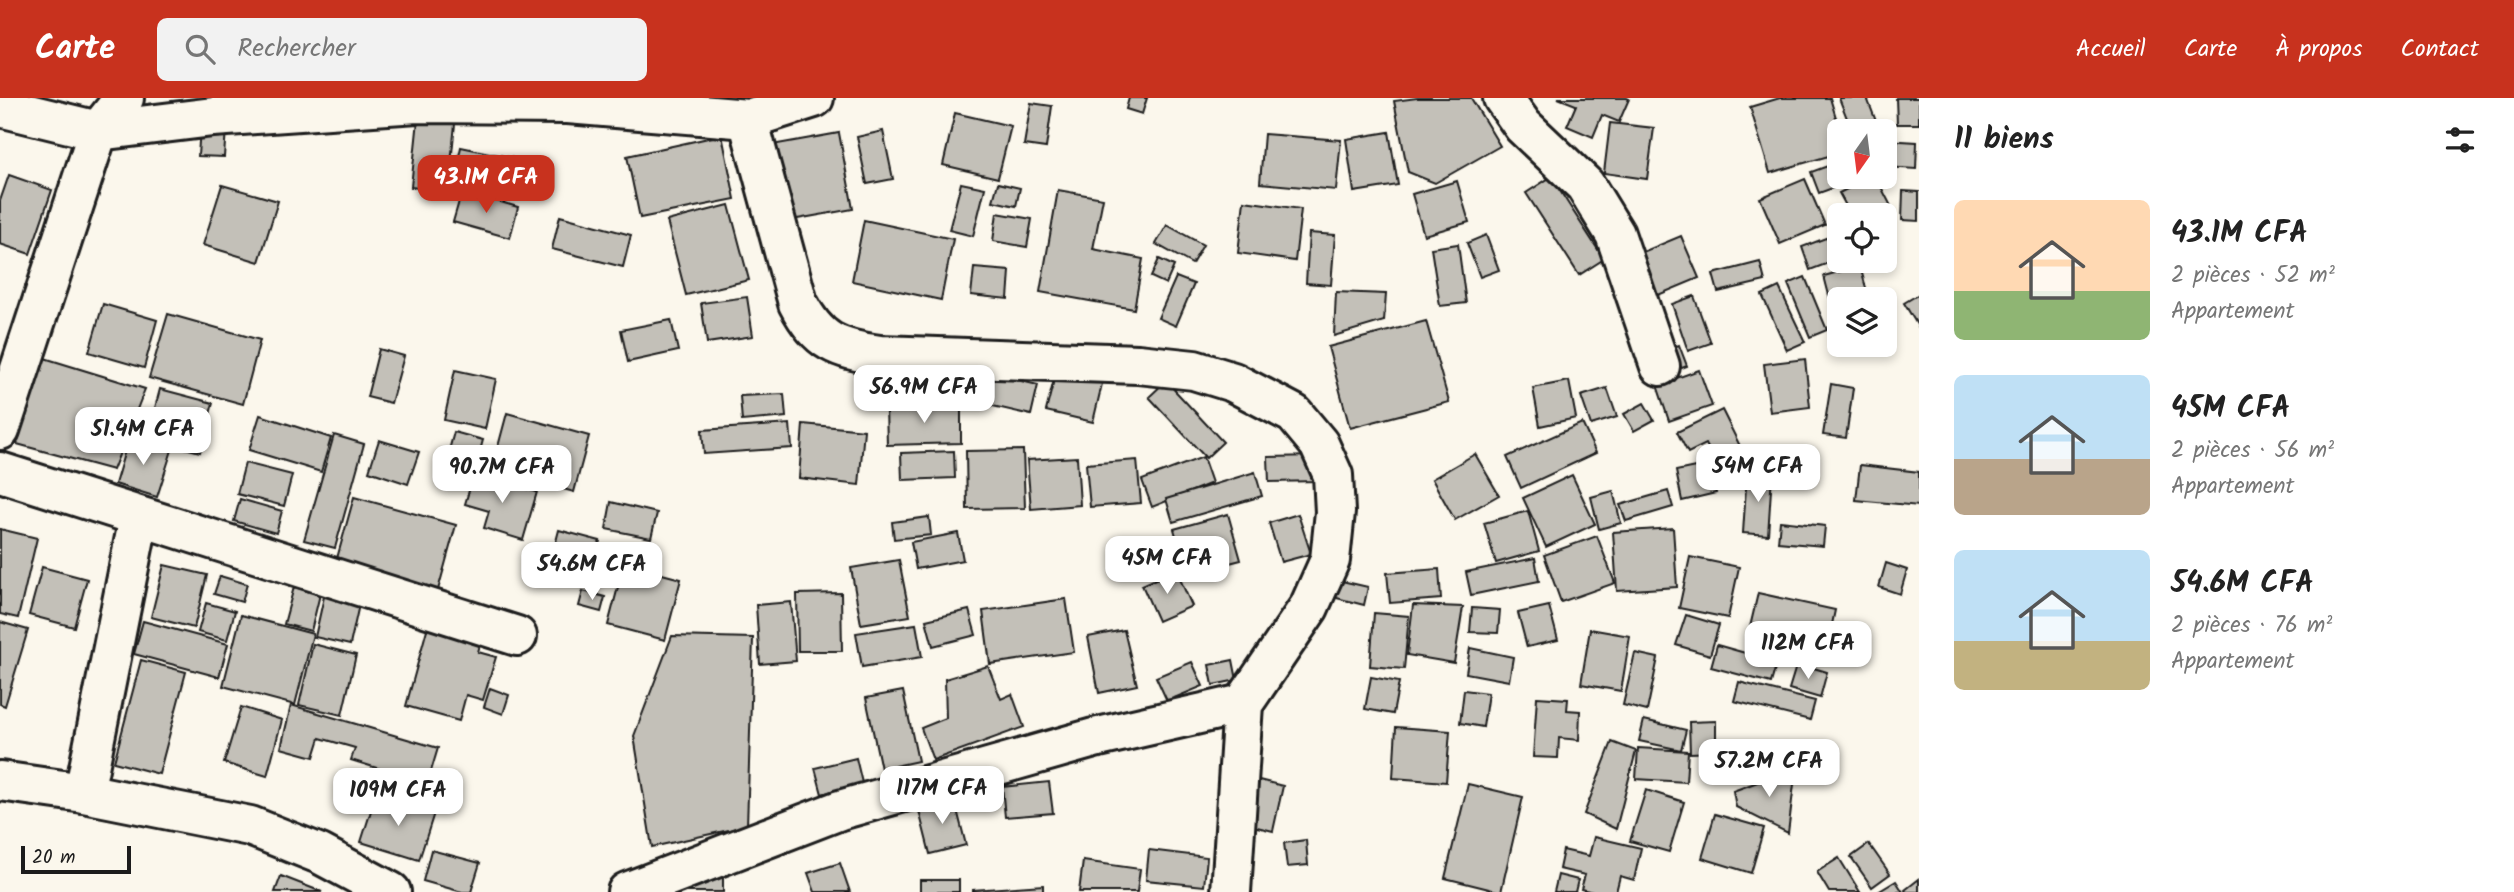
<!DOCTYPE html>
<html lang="fr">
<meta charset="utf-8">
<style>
body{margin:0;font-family:Kalam,sans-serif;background:#f2f2f2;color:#222;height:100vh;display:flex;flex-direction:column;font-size:26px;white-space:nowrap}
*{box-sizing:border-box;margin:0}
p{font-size:23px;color:#767676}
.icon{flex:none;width:38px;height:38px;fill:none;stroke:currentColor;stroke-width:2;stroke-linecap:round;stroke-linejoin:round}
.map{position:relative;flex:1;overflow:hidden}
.drawer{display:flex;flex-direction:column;background:#fff;width:595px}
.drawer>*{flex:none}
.needle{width:46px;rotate:194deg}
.fabs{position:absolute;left:1827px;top:21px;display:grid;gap:14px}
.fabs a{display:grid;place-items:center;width:70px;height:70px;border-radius:10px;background:#fff;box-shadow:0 4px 10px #0003;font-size:35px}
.scale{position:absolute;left:21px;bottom:18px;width:110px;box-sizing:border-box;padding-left:7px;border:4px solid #1c1c1c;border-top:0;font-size:19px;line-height:24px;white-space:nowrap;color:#1c1c1c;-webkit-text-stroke:5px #fbf7ec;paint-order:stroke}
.price{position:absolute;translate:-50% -60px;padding:0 16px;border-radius:14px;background:#fff;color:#222;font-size:23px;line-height:46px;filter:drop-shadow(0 2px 4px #0008)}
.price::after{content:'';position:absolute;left:50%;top:42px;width:21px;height:16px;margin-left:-10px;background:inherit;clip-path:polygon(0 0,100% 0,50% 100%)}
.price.current{background:#c8321e;color:#fff}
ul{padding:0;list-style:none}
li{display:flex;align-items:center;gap:21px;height:175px;padding:0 35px}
li span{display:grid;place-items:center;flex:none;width:196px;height:140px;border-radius:10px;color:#555}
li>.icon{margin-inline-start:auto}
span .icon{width:84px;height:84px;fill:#fffc;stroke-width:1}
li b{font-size:30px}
h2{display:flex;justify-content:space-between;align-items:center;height:84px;padding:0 35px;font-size:30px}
header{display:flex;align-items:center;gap:42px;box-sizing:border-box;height:98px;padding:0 35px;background:#c8321e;color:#fff}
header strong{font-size:33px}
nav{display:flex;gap:38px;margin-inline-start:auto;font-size:24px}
.search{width:490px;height:63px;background:#f2f2f2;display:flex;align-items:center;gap:18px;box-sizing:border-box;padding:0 24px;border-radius:10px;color:#767676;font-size:26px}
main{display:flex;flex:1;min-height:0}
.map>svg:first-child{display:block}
</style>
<header>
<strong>Carte</strong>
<div class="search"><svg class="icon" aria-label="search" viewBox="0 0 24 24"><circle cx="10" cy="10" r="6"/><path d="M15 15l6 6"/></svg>Rechercher</div>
<nav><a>Accueil</a><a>Carte</a><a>À propos</a><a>Contact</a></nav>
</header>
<main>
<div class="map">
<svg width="1919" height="794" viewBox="0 0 1919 794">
<rect width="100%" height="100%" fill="#fbf7ec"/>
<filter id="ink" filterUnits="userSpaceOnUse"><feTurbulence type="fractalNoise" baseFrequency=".0143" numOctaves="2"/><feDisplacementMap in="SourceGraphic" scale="14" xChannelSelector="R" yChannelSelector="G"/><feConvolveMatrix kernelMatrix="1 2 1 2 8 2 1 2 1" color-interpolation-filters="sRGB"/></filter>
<g filter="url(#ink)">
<g fill="#c3c0b8" stroke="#1c1c1c" stroke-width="2">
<polygon points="1129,0 1147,0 1142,16 1126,11"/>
<polygon points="1417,0 1471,0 1500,48 1435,85 1408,74 1394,3"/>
<polygon points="1558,0 1627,0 1629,1 1619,24 1602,17 1593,39 1567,28 1576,7"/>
<polygon points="1780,0 1830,0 1840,33 1839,55 1770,75 1750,9"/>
<polygon points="1839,0 1867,0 1879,31 1872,33 1852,33"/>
<polygon points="1896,0 1919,0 1919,26 1897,26"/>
<polygon points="1031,5 1052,8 1046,50 1024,47"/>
<polygon points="955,15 1011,28 998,80 943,67"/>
<polygon points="418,22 455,26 448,94 411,89"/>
<polygon points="1610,25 1654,30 1647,81 1604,75"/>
<polygon points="200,29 226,30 224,59 198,58"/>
<polygon points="883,33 893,81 867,86 857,39"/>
<polygon points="1389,34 1398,87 1354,94 1346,41"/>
<polygon points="839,35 853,111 786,123 772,47"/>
<polygon points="1264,36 1341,42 1336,92 1260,85"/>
<polygon points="722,37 735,101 640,120 627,58"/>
<polygon points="1885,42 1917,44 1916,71 1885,69"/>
<polygon points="461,49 523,62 515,99 453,86"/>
<polygon points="1839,64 1839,79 1863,79 1819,95 1811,74"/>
<polygon points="9,77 52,92 30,156 0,146 0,103"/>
<polygon points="1551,79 1604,161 1579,177 1526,95"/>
<polygon points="1871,79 1876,79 1891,108 1873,117 1851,117 1839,95"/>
<polygon points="1805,81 1825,127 1780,146 1760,100"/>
<polygon points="1457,83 1469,124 1424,137 1412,96"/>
<polygon points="961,85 985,90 973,138 949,132"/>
<polygon points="998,85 1020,90 1016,108 993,103"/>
<polygon points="222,87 278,103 259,164 203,147"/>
<polygon points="1058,92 1103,100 1093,151 1143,161 1134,211 1040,194"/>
<polygon points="462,93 518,109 510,140 453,124"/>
<polygon points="1903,93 1919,94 1919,123 1902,122"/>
<polygon points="1244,103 1301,111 1295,163 1238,155"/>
<polygon points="729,107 749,182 686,197 667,123"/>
<polygon points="997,115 1032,121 1027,149 993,143"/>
<polygon points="560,118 631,137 623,169 552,151"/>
<polygon points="864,122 953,141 941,202 852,183"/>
<polygon points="1167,127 1203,147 1192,166 1156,146"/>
<polygon points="1309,135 1335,137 1331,187 1306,185"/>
<polygon points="1839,135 1839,161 1810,172 1802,149"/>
<polygon points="1486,137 1499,172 1480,179 1467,145"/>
<polygon points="1681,138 1699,180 1651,200 1633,158"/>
<polygon points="1458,146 1466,205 1440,208 1431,150"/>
<polygon points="1159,161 1174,168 1166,186 1151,179"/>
<polygon points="1760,164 1765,183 1718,194 1713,176"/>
<polygon points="1860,168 1869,201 1839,201 1839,236 1824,178"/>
<polygon points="974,170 1010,173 1008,201 971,197"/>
<polygon points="1176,179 1194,186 1176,228 1158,220"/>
<polygon points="1805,179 1827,232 1810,239 1788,186"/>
<polygon points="1779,189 1805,244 1787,252 1762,197"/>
<polygon points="1336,194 1386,196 1384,223 1334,238"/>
<polygon points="1919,196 1919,230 1904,205"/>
<polygon points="1694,198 1711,245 1688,253 1672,206"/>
<polygon points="747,199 753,238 707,245 701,205"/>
<polygon points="103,206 157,222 144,270 89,254"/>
<polygon points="168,216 260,242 243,306 149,280"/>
<polygon points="671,222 678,253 628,264 621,232"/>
<polygon points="1426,223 1449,304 1350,330 1328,249"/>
<polygon points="1679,247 1687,268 1659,279 1651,257"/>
<polygon points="379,251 404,258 391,305 367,299"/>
<polygon points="1060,258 1106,269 1093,324 1046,313"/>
<polygon points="41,259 145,291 113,372 17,346"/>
<polygon points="1805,261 1810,309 1770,314 1764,266"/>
<polygon points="455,272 496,281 485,331 444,322"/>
<polygon points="1699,272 1712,308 1669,323 1657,287"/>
<polygon points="991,276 1038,287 1031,317 984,306"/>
<polygon points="1166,283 1223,344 1206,360 1149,299"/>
<polygon points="1569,283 1576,320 1540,328 1533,290"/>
<polygon points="1831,286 1853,290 1846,340 1823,337"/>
<polygon points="1607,290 1617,319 1591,327 1581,298"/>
<polygon points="160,291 213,305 200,354 147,340"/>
<polygon points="784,296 786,319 742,323 740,298"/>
<polygon points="1644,305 1654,322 1634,333 1624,316"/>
<polygon points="961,307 961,345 887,347 886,308"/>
<polygon points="1722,312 1749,366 1723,379 1706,346 1688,355 1677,334"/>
<polygon points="507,315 589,338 574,394 492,371"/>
<polygon points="260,317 331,340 321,374 249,352"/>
<polygon points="1582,325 1596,355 1521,390 1507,359"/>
<polygon points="790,326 792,350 704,356 702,332"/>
<polygon points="803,326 864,332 859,387 799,380"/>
<polygon points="454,334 483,342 472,382 443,374"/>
<polygon points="334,337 364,346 335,450 304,442"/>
<polygon points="129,339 172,352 157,399 115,386"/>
<polygon points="379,342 419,354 408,386 369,373"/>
<polygon points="1023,352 1025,410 967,411 966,353"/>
<polygon points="954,353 955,380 902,382 901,355"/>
<polygon points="1475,356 1499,397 1455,422 1432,381"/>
<polygon points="1318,358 1319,383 1269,384 1268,359"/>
<polygon points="1077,359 1080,407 1031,411 1027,362"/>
<polygon points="1203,359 1212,385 1152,409 1142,382"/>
<polygon points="1137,362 1141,405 1090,409 1086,366"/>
<polygon points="245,365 292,377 284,408 237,396"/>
<polygon points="1710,366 1716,395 1682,403 1676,373"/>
<polygon points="1860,367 1919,374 1919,408 1856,402"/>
<polygon points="1255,374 1262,398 1173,424 1166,401"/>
<polygon points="1747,374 1772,376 1768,437 1743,435"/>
<polygon points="474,376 537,394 523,442 484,430 489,413 465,406"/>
<polygon points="1572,377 1595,426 1546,449 1523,400"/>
<polygon points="1613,393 1621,425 1599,431 1591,399"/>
<polygon points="1668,393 1673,409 1626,423 1620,407"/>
<polygon points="354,399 456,427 438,492 336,464"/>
<polygon points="240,401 282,413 276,435 234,423"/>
<polygon points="611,404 657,415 651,440 606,431"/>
<polygon points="1528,413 1539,453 1496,465 1484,425"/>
<polygon points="1228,416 1241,462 1187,476 1174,431"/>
<polygon points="1298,416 1311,456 1281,464 1269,425"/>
<polygon points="929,419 931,437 894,441 892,424"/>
<polygon points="1780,423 1825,428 1823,448 1778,444"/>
<polygon points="1673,430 1677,489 1617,493 1613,434"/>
<polygon points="0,431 37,440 18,520 0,516"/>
<polygon points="559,432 600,443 588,489 547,478"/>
<polygon points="958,435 963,462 916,471 911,444"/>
<polygon points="1597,438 1615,485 1561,504 1544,457"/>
<polygon points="1690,459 1739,469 1728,520 1679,510"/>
<polygon points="1535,460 1539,483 1471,497 1466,474"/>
<polygon points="899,462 910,518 861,526 851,470"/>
<polygon points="1886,465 1907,472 1900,496 1879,489"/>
<polygon points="624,466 681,481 665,542 608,527"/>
<polygon points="164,467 207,477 194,530 151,519"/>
<polygon points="42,469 87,481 74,529 29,517"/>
<polygon points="1439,471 1441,501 1390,505 1387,475"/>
<polygon points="1176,472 1192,508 1158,523 1142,487"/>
<polygon points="220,478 247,486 242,504 214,496"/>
<polygon points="1333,481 1368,489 1364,507 1329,498"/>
<polygon points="294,489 320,496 311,533 284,526"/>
<polygon points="583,493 605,499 601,514 579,508"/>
<polygon points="325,494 360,502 350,547 315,539"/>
<polygon points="841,495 842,553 798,553 797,496"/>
<polygon points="1758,495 1835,512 1828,546 1750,529"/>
<polygon points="1066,501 1074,554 990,566 983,513"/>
<polygon points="791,504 796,563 760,566 756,507"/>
<polygon points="206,505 235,513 227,542 198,534"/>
<polygon points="1413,507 1463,509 1454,565 1407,557"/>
<polygon points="1549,508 1558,542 1527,549 1518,515"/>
<polygon points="1472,510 1500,512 1498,535 1470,534"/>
<polygon points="969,512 976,537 933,548 926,522"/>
<polygon points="1374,515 1409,518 1404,571 1370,568"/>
<polygon points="241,517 313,536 295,607 223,588"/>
<polygon points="1686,517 1719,527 1710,557 1676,547"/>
<polygon points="143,523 228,546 219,579 134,556"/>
<polygon points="0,524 28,532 5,608 0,606"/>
<polygon points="429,524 482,539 478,554 496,559 483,602 466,597 459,623 406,608"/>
<polygon points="916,526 922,559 862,569 856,535"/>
<polygon points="1590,531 1630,538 1621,593 1581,586"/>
<polygon points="1124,532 1137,587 1099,595 1088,539"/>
<polygon points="672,538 753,540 747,728 652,749 634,638"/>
<polygon points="313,546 356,557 342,617 299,607"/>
<polygon points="1717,547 1777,564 1771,585 1711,569"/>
<polygon points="1470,550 1513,559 1509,583 1466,575"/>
<polygon points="1635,555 1658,560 1647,613 1623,607"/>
<polygon points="141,562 186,574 159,676 114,664"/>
<polygon points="1233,562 1237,582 1213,587 1209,567"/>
<polygon points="1192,564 1203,588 1167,603 1156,579"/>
<polygon points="1797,565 1827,574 1820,600 1789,591"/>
<polygon points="988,568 1001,601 1012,596 1024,629 933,662 921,630 946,620 945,581"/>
<polygon points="1371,579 1399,584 1393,616 1365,611"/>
<polygon points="1739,584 1815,603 1810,622 1734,603"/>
<polygon points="490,590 509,597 503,616 484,609"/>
<polygon points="1464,592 1488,595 1483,629 1460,625"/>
<polygon points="903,593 918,663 881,671 866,600"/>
<polygon points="1537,599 1568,601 1567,612 1580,613 1579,642 1559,640 1558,660 1533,659"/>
<polygon points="291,607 438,650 422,703 377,690 383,672 351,662 355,650 320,640 314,659 281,650"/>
<polygon points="241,609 282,622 267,678 224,665"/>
<polygon points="1644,622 1686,632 1681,652 1639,643"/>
<polygon points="1716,623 1716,654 1690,655 1689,624"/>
<polygon points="1396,629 1450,633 1446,684 1393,680"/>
<polygon points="1612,644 1636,653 1616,731 1584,716"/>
<polygon points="1638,650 1688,653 1686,684 1636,681"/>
<polygon points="856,660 862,685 822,696 815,670"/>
<polygon points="1796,670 1788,735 1736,709 1733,693"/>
<polygon points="1259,682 1283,688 1273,733 1249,727"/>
<polygon points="1049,684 1053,715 1005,719 1002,689"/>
<polygon points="1468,686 1523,699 1501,794 1445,780"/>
<polygon points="1646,692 1684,704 1669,754 1630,743"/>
<polygon points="376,697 434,715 419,762 361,744"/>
<polygon points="954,700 966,747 930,756 918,709"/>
<polygon points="1715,716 1764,730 1751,775 1702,760"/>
<polygon points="1594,739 1641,750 1634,782 1620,778 1616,794 1593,794 1581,791 1585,777 1559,771 1563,752 1589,758"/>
<polygon points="1306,742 1308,767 1287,769 1284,745"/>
<polygon points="1869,746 1890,776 1872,789 1851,759"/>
<polygon points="431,752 480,765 471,794 462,794 423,783"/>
<polygon points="1149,752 1207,759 1204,788 1146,782"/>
<polygon points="1839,760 1860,794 1829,794 1817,774"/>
<polygon points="1083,763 1140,771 1137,794 1079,794"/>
<polygon points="840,765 850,794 815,794 808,775"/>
<polygon points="723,777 723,794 666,794"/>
<polygon points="1558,777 1578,782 1575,794 1554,794"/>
<polygon points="281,778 322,794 275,794"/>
<polygon points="1919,781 1919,794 1906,794 1905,792"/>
<rect x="920" y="782" width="39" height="12"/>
<polygon points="1896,783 1903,794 1878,794"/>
<polygon points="1043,787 1043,794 973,794 973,792"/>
</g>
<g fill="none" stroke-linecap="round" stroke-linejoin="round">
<defs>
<g id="minor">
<polyline points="1503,0 1523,28 1585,87 1615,136 1660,268"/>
<polyline points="0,9 98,33 213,19 417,5 568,6 748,21 814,0"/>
<path d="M748 21 798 205C818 244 837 251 880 257L1138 266 1194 272 1233 284 1294 316 1319 346 1333 377 1335 414 1330 462 1309 509 1243 606 1231 794"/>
<polyline points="0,332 98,33 124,0"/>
<polyline points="0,374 517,538"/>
<polyline points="0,683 84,695 250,728 320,756 391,794"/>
<polyline points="84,695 139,419"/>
<polyline points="627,794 840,712 1094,640 1243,606"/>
</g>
</defs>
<use href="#minor" stroke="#1c1c1c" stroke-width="44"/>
<use href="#minor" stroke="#fbf7ec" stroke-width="38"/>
</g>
</g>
</svg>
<div class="fabs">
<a><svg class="needle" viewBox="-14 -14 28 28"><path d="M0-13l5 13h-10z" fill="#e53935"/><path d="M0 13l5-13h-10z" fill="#767676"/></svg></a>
<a><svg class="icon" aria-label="locate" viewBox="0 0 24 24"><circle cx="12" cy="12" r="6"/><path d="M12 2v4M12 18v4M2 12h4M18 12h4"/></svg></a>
<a><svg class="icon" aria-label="layers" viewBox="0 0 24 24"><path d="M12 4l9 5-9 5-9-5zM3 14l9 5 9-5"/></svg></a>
</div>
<div class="scale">20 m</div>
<b class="price current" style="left:486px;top:117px">43.1M CFA</b>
<b class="price" style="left:924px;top:327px">56.9M CFA</b>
<b class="price" style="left:143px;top:369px">51.4M CFA</b>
<b class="price" style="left:1758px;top:406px">54M CFA</b>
<b class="price" style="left:502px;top:407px">90.7M CFA</b>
<b class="price" style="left:1167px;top:498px">45M CFA</b>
<b class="price" style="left:592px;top:504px">54.6M CFA</b>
<b class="price" style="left:1808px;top:583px">112M CFA</b>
<b class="price" style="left:1769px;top:701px">57.2M CFA</b>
<b class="price" style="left:942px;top:728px">117M CFA</b>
<b class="price" style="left:398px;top:730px">109M CFA</b>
</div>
<section class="drawer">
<h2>11 biens<svg class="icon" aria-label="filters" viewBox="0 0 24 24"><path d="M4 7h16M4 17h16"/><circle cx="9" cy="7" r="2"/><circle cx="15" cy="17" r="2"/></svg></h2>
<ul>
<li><span style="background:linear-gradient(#ffd9b3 65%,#8fb573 0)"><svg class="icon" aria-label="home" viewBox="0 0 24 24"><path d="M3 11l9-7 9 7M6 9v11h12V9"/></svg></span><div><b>43.1M CFA</b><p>2 pièces · 52 m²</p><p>Appartement</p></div></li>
<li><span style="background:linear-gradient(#bfe0f5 60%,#b9a48a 0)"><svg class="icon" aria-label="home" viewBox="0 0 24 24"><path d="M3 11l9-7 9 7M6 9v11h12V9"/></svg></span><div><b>45M CFA</b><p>2 pièces · 56 m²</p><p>Appartement</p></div></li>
<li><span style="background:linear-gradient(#bfe0f5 65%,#c2b280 0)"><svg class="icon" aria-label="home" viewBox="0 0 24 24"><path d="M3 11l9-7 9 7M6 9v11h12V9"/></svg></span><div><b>54.6M CFA</b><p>2 pièces · 76 m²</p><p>Appartement</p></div></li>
</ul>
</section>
</main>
